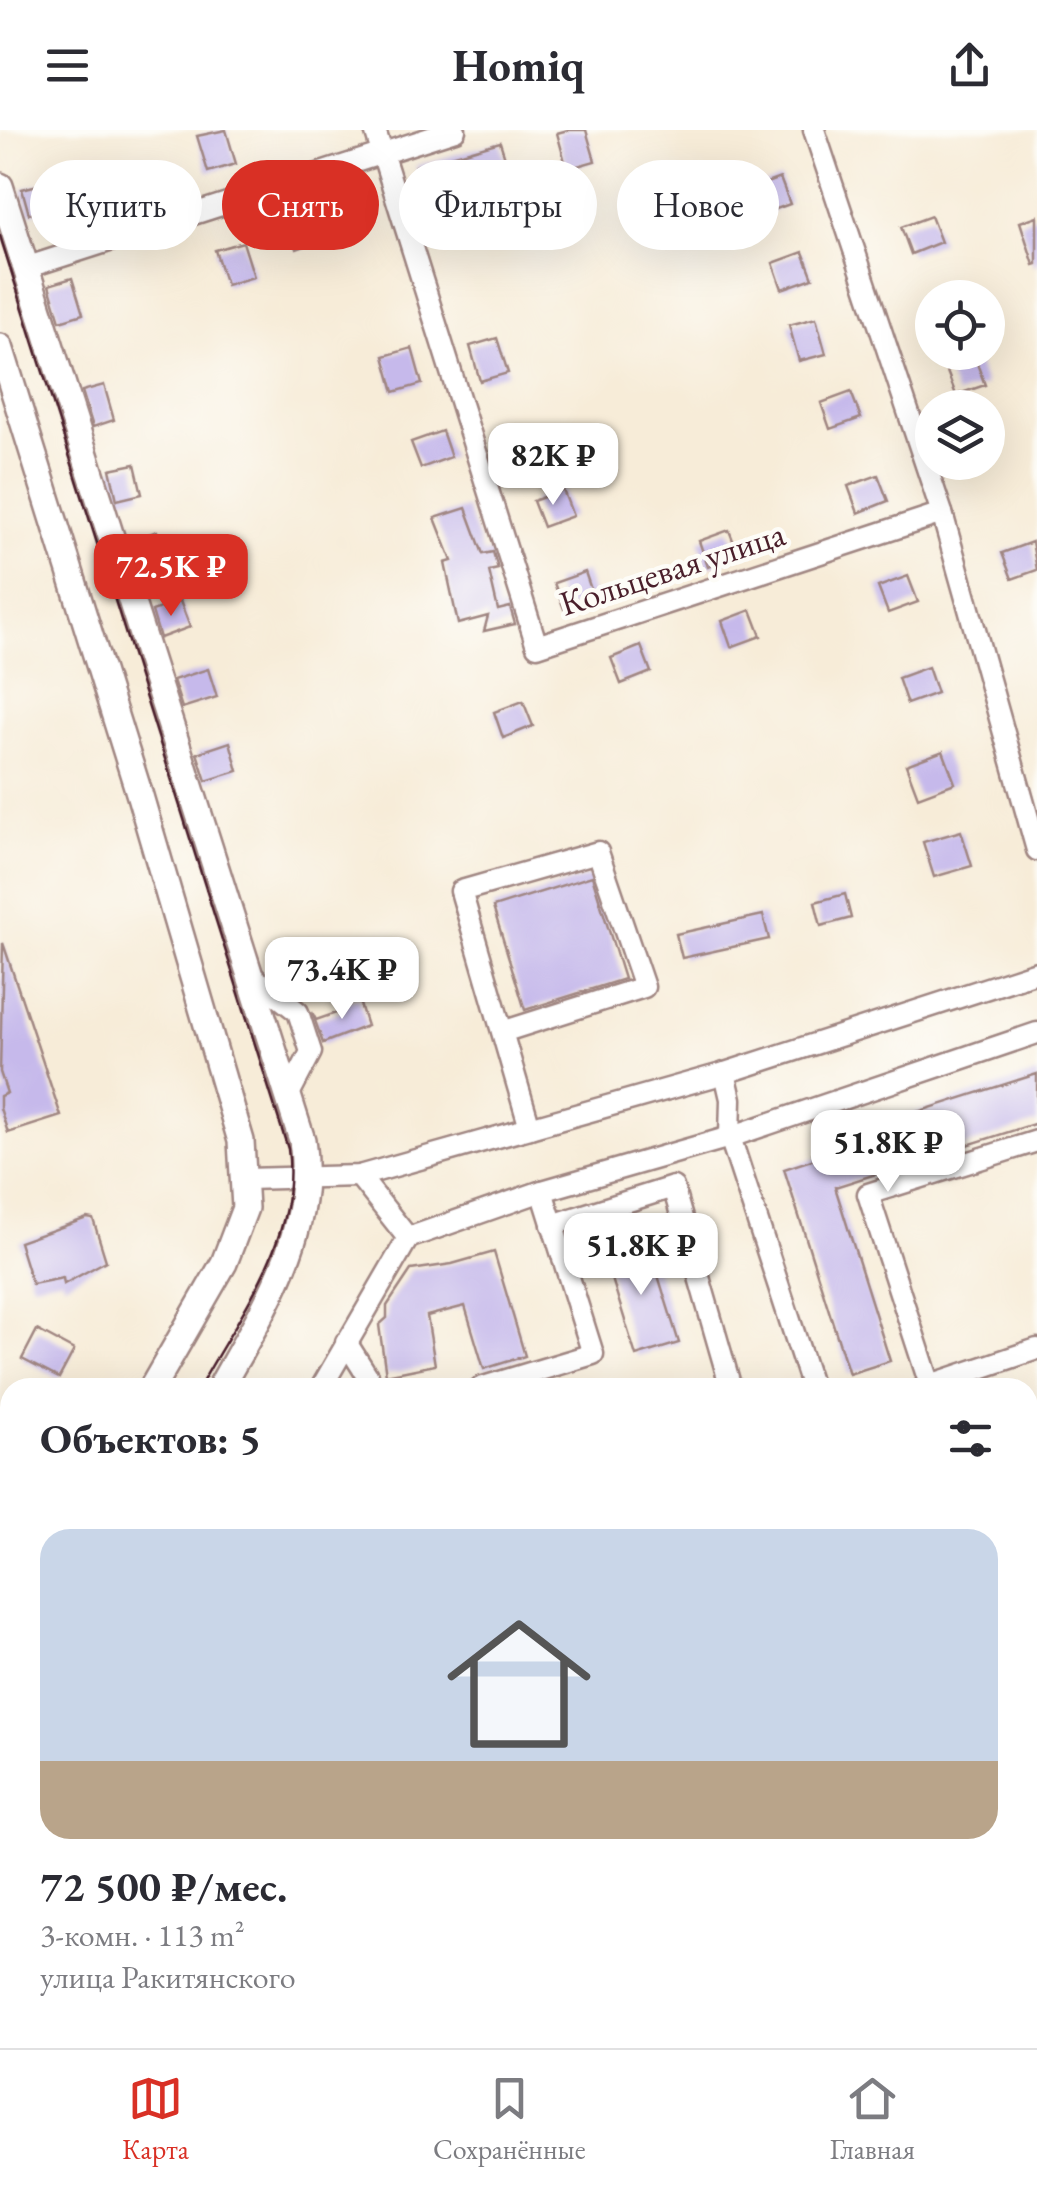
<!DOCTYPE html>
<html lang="ru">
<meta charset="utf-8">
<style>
body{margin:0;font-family:"EB Garamond",serif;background:#f2f2f3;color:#2b2b33;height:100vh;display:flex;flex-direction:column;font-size:38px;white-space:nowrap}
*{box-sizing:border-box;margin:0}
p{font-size:32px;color:#7c7c81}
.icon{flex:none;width:55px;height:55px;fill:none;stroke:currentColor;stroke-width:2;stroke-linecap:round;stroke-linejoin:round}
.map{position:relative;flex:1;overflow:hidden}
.details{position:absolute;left:0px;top:1248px;width:1038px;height:672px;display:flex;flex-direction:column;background:#fff;border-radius:30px 30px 0 0;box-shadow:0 10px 40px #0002}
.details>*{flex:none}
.guide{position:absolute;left:30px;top:30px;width:978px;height:90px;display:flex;gap:20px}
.tools{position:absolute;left:915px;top:150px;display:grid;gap:20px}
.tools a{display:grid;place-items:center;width:90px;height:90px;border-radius:50%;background:#fff;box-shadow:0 10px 40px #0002;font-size:50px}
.price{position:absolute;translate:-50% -85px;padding:0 22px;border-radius:20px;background:#fff;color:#222;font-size:32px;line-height:65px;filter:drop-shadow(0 2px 5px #0008)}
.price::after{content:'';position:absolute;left:50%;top:60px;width:30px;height:22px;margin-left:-15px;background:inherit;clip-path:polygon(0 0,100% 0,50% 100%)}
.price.current{background:#d93025;color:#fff}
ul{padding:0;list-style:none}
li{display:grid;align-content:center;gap:20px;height:530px;padding:0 40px}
li span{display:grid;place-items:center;height:310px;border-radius:30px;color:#555}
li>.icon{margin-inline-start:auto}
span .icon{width:180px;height:180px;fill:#fffc;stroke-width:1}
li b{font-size:42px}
h2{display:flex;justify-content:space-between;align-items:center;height:120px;padding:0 40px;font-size:42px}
.chip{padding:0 35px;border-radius:45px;background:#fff;box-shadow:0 10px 40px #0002;font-size:35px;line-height:90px}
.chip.current{background:#d93025;color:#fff}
header{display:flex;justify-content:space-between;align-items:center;height:130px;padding:0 40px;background:#fff;font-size:45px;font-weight:700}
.tab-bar{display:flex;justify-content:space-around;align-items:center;height:140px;border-top:2px solid #e1e1e2;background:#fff;font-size:28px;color:#7c7c81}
.tab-bar a{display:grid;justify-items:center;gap:5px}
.tab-bar .current{color:#d93025}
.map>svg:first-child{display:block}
</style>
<header><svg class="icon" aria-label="menu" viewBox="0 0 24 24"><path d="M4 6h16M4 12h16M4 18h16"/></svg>Homiq<svg class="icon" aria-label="share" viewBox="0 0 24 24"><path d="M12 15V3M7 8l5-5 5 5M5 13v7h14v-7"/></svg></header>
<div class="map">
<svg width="1037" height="1918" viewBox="0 0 1037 1918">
<rect width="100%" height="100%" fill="#fdfcf7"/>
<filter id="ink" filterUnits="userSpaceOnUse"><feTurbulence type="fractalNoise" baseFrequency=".01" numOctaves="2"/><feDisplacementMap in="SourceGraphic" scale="20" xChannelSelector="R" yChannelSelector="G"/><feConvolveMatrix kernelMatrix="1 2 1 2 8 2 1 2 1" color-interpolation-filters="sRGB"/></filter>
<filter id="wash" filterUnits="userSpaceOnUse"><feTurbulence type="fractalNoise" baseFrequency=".0048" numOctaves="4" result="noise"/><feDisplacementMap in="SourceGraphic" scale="40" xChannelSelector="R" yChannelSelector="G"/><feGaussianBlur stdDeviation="2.25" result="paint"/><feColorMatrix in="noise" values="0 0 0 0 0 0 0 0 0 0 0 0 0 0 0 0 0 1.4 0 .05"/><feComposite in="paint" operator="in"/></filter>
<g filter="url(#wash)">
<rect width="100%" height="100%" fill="#f7ecd8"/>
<g id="blocks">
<g fill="#c6b9eb">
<polygon points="226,0 236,34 208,42 197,6"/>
<polygon points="568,0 586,0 595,31 567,39 557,3"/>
<polygon points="500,12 511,47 427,71 416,36"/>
<polygon points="73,33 83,70 29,84 22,59 58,50 55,38"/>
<polygon points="780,48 790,74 760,85 750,59"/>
<polygon points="361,57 372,92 297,119 288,90 336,74 333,65"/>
<polygon points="931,86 941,112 911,124 901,97"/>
<polygon points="1037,86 1037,134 1034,135 1020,92"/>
<polygon points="243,112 254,147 226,155 215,120"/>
<polygon points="803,122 813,148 782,159 773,133"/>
<polygon points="72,148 83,184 60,191 49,155"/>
<polygon points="816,188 826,224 799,231 789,195"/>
<polygon points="497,208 508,243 480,251 470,216"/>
<polygon points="412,218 422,254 394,262 384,226"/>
<polygon points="975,228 985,255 956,265 946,239"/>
<polygon points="104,255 114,290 93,297 82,261"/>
<polygon points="851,262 861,288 830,299 821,273"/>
<polygon points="442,301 451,327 421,338 411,312"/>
<polygon points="135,334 142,364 117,370 110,339"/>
<polygon points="878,345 888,371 858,383 848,356"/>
<polygon points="563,360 573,386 543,397 533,371"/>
<polygon points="466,378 483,424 493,422 498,439 489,441 498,480 510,477 515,494 484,501 488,486 458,494 445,433 452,431 435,388"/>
<polygon points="729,400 739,426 708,437 699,411"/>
<polygon points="157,401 167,427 138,438 129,411"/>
<polygon points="1032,412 1037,440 1012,449 1002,423"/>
<polygon points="585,442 594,468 564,479 554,453"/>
<polygon points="908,446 918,472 888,483 878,457"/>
<polygon points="180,471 190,497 160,508 152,481"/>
<polygon points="751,480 761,506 731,517 722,491"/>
<polygon points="641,516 651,542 621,554 611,528"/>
<polygon points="928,537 937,563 907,574 898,548"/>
<polygon points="208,539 217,567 182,578 173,550"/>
<polygon points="523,571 533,596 503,608 494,582"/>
<polygon points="230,612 238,641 206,651 197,623"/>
<polygon points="943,621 955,653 918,667 906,635"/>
<polygon points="961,701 972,736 934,747 923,712"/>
<polygon points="592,746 624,849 525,880 493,777"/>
<polygon points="845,764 851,788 821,796 815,772"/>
<polygon points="763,785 769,809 682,828 676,804"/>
<polygon points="3,813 61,986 8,1003 0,978 0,966 7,963 0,942"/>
<polygon points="358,868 367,896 323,913 312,882 316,890 345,880 343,873"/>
<polygon points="1037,944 1037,993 835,1057 890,1231 849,1244 784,1039 836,1022 832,1009"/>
<polygon points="87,1088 93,1089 106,1131 64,1154 63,1148 32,1154 19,1112"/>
<polygon points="647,1110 679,1213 636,1226 604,1123"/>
<polygon points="494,1122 525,1226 484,1239 465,1176 427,1186 435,1235 386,1245 379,1195 387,1188 387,1176 411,1140 452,1134"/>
<polygon points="37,1200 74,1220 59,1248 22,1229"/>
</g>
</g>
</g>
<g filter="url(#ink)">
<use href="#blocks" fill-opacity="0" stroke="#a08682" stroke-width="2.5"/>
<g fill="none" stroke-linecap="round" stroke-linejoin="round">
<defs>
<g id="minor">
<polyline points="375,0 537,516 942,383"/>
<polyline points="814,0 942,383 1037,720"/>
<polyline points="25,138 455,0"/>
<polyline points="247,842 298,882 311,922 288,966"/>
<polyline points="502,902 644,857 598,722 461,761 530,998"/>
<polyline points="725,943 731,969 730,1007 1037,903"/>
<polyline points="246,1049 359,1046 725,943 1037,842"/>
<polyline points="552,1095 673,1057 731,1258"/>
<polyline points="408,1108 542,1061 730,1007 812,1258"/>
<polyline points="346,1212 375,1258"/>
<polyline points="930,1255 1037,1219"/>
<polyline points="321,1258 408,1108 359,1046"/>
<polyline points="480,1258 593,1224 542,1061"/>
<polyline points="923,1258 930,1255 868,1064 1037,1011"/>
<polyline points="0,1357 10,1361"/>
<polyline points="0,1382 10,1374"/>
<polyline points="10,1823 5,1831 10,1834"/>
<polyline points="150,1910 165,1918"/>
<polyline points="1023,1910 1037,1918"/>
<polyline points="380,1918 384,1910"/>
<polyline points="503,1918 507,1910"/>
<polyline points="724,1918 729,1910"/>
<polyline points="857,1918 862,1910"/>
</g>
<g id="major">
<path d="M0 56 302 1010C316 1102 263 1180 220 1258"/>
<polyline points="0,217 140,666 241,1011 245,1078 224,1133 152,1258"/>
<polyline points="0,1522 10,1503"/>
<polyline points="0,1662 10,1643"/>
</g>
</defs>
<use href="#minor" stroke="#a08682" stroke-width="25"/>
<use href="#major" stroke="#a08682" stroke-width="30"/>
<use href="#minor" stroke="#fff" stroke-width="20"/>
<use href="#major" stroke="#fff" stroke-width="25"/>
<g stroke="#4a1f2b" stroke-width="2.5">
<path d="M0 106 288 1019C300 1108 240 1183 199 1258"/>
<polyline points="0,1593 10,1576"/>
<polyline points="0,1618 10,1600"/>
</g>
</g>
</g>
<g text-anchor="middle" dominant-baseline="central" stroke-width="9" stroke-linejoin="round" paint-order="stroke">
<g font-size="35" fill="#4a1f2b" stroke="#fdfcf7">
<text transform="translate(672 438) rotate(-18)">Кольцевая улица</text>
</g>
</g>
</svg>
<div class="tools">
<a><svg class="icon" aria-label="locate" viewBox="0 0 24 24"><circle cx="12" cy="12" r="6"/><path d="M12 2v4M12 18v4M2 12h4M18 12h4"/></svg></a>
<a><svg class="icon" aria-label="layers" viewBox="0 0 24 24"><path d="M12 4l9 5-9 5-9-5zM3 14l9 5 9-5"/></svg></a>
</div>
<b class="price" style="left:553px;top:378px">82K ₽</b>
<b class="price current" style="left:171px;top:489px">72.5K ₽</b>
<b class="price" style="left:342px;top:892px">73.4K ₽</b>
<b class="price" style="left:888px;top:1065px">51.8K ₽</b>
<b class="price" style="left:641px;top:1168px">51.8K ₽</b>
<div class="guide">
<a class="chip">Купить</a>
<a class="chip current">Снять</a>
<a class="chip">Фильтры</a>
<a class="chip">Новое</a>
</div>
<section class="details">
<h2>Объектов: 5<svg class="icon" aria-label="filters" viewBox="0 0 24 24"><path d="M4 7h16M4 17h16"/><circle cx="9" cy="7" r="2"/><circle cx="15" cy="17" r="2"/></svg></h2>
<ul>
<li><span style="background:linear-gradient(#c9d6e8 75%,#b9a48a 0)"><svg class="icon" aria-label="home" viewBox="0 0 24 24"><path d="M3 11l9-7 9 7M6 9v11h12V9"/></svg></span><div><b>72 500 ₽/мес.</b><p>3-комн. · 113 m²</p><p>улица Ракитянского</p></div></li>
</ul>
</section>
</div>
<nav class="tab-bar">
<a class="current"><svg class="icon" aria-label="map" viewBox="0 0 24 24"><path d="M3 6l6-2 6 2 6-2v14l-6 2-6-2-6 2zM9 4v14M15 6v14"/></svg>Карта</a>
<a><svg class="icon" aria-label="saved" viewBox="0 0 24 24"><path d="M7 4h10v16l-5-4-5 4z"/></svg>Сохранённые</a>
<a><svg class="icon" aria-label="home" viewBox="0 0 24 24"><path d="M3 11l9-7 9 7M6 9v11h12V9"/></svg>Главная</a>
</nav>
